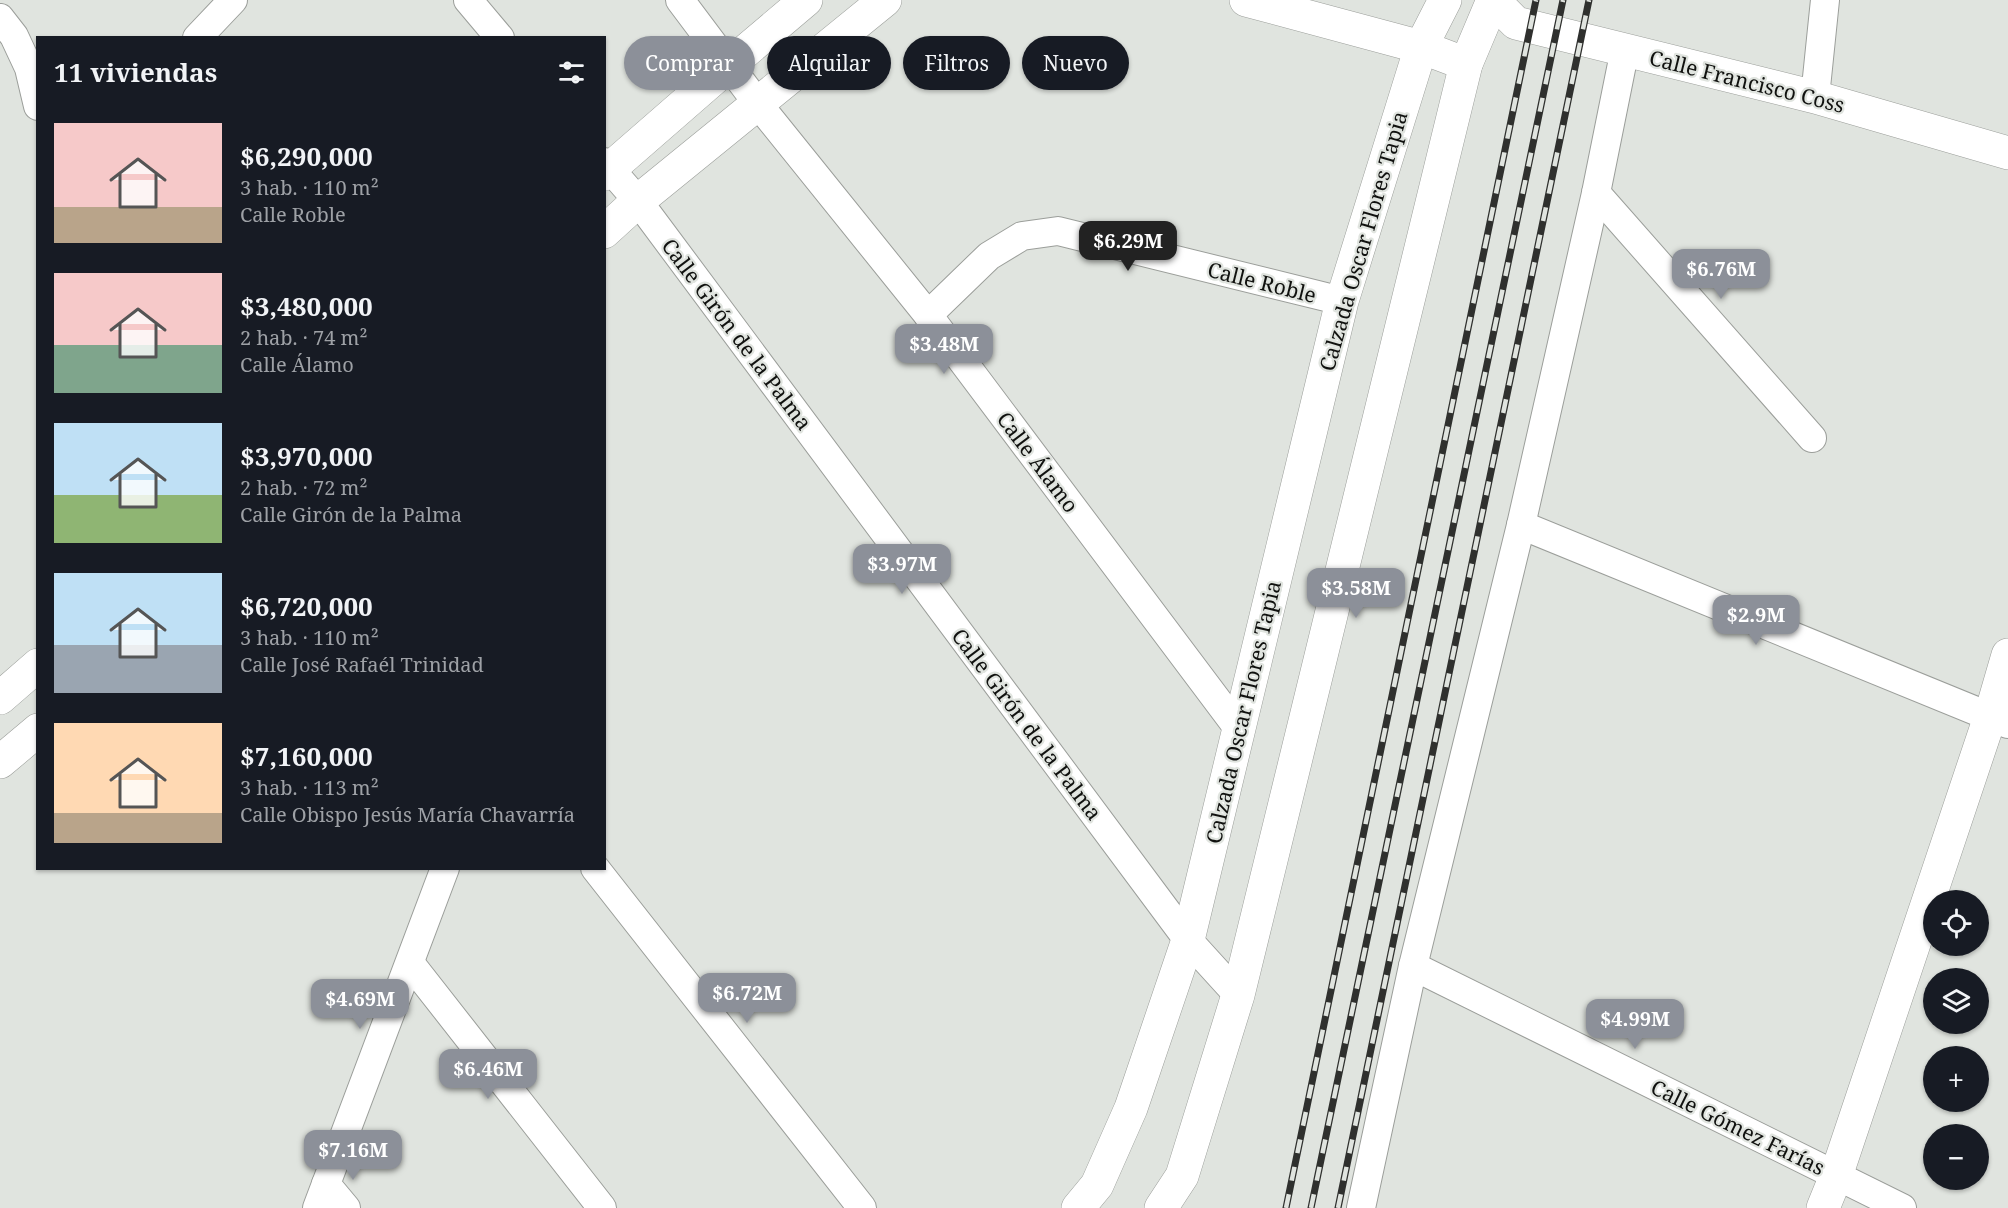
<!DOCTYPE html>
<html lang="es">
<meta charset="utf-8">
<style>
body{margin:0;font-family:"Noto Serif",serif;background:#20242c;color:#f1f3f6;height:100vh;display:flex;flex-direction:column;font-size:22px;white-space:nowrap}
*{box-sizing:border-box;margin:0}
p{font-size:20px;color:#9ea1a6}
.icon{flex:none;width:33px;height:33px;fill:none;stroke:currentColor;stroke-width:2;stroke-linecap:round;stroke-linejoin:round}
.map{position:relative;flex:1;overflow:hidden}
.panel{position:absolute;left:36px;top:36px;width:570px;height:834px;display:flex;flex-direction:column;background:#171b24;border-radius:0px;box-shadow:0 2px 4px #0004}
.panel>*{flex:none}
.banner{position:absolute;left:624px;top:36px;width:570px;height:54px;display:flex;gap:12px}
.buttons{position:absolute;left:1923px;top:890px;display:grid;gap:12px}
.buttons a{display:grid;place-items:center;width:66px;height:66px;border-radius:50%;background:#171b24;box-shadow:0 2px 4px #0004;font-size:30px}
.price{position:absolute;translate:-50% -51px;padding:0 14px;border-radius:12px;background:#8c9099;color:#fff;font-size:20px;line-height:39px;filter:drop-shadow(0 2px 3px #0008)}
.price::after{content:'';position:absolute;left:50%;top:36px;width:18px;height:14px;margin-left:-9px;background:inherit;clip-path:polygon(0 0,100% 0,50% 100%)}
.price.active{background:#222;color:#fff}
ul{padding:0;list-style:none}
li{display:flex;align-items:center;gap:18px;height:150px;padding:0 18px}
li span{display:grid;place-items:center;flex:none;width:168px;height:120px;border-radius:0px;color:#555}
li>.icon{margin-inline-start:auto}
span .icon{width:72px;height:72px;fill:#fffc;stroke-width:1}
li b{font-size:26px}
h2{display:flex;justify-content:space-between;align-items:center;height:72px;padding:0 18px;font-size:26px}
.tag{padding:0 21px;border-radius:27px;background:#171b24;box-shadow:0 2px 4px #0004;font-size:21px;line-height:54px}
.tag.active{background:#8c9099;color:#fff}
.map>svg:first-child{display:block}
</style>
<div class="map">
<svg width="2008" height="1208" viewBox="0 0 2008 1208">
<rect width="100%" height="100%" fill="#e0e4df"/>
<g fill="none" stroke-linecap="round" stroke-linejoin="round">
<defs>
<g id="street">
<polyline points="468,0 500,38"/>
<polyline points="680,0 758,104 928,315 1238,728"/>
<polyline points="0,18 14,36 29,68 38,106"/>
<polyline points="197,38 233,0"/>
<polyline points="1815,97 1825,0"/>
<polyline points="604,162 638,201 1188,940 1238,995"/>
<polyline points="1596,193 1812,438"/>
<polyline points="928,315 989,256 1022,236 1058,231 1342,301"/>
<polyline points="1521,525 2008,724"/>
<polyline points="595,868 862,1208"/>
<polyline points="410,963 602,1208"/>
<polyline points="1413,966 1902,1208"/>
<polyline points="326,1184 346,1208"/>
<polyline points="317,1208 445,868"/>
<polyline points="1361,1208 1413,966 1521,525 1596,193 1625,49"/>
</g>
<g id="secondary">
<polyline points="1246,0 1421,47 1466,64"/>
<polyline points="604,174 728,66 806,0"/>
<polyline points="604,232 638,201 885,0"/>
<polyline points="0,698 38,665"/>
<polyline points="0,762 38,730"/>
<polyline points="1078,1208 1097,1185 1131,1108 1188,940 1342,301 1421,47 1445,0"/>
<polyline points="1161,1208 1182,1176 1238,995 1466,64 1493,0 1516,23 1815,97 2008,153"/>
<polyline points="1823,1208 1836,1176 1990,717 2008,655"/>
</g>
</defs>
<use href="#street" stroke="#9b9e9a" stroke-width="30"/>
<use href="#secondary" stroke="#9b9e9a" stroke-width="34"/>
<use href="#street" stroke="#fff" stroke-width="28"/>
<use href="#secondary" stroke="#fff" stroke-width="33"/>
<defs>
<g id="rail">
<polyline points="1286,1208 1536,0"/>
<polyline points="1311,1208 1563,0"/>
<polyline points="1338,1208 1589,0"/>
</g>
</defs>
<use href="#rail" stroke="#2f302e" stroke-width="7"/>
<use href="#rail" stroke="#e0e4df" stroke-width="4.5" stroke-dasharray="14" stroke-linecap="butt"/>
</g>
<g text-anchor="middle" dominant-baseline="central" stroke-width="4.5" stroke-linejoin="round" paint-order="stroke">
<g font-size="21" fill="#10110f" stroke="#e0e4df">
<text transform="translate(1747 81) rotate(14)">Calle Francisco Coss</text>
<text transform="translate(1363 241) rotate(-74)">Calzada Oscar Flores Tapia</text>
<text transform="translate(1262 282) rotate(14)">Calle Roble</text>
<text transform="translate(737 334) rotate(53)">Calle Girón de la Palma</text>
<text transform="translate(1038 462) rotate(53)">Calle Álamo</text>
<text transform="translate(1243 712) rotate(-77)">Calzada Oscar Flores Tapia</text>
<text transform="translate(1027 724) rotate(53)">Calle Girón de la Palma</text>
<text transform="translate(1738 1127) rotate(26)">Calle Gómez Farías</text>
</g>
</g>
</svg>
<div class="buttons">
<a><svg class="icon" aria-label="locate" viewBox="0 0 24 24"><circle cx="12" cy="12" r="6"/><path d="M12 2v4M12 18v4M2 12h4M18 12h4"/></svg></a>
<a><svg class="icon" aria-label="layers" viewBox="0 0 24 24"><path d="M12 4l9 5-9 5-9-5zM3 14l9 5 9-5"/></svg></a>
<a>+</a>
<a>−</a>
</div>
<b class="price active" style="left:1128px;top:272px">$6.29M</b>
<b class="price" style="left:1721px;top:300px">$6.76M</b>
<b class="price" style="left:944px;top:375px">$3.48M</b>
<b class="price" style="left:902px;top:595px">$3.97M</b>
<b class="price" style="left:1356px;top:619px">$3.58M</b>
<b class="price" style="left:1756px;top:646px">$2.9M</b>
<b class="price" style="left:747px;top:1024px">$6.72M</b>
<b class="price" style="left:360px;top:1030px">$4.69M</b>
<b class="price" style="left:1635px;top:1050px">$4.99M</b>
<b class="price" style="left:488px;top:1100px">$6.46M</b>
<b class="price" style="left:353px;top:1181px">$7.16M</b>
<div class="banner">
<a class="tag active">Comprar</a>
<a class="tag">Alquilar</a>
<a class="tag">Filtros</a>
<a class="tag">Nuevo</a>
</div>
<section class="panel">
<h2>11 viviendas<svg class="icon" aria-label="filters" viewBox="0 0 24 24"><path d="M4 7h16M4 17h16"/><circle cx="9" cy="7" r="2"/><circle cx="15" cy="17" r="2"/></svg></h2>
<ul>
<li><span style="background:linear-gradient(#f6c9c9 70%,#b9a48a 0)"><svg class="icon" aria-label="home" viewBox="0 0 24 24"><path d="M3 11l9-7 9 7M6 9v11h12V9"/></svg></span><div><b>$6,290,000</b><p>3 hab. · 110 m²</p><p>Calle Roble</p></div></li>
<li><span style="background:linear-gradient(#f6c9c9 60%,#7fa58c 0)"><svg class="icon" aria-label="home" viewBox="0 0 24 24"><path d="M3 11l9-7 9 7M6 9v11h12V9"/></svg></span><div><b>$3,480,000</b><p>2 hab. · 74 m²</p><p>Calle Álamo</p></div></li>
<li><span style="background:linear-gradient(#bfe0f5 60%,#8fb573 0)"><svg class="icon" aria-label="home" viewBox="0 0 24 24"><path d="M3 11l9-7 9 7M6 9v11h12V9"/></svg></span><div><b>$3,970,000</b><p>2 hab. · 72 m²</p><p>Calle Girón de la Palma</p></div></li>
<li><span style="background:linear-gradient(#bfe0f5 60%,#9aa5b1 0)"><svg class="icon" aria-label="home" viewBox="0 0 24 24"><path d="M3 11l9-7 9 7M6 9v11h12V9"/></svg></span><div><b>$6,720,000</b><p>3 hab. · 110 m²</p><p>Calle José Rafaél Trinidad</p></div></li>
<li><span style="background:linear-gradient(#ffd9b3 75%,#b9a48a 0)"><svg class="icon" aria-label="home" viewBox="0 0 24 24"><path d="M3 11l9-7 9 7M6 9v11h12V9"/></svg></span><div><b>$7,160,000</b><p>3 hab. · 113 m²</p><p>Calle Obispo Jesús María Chavarría</p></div></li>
</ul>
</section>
</div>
